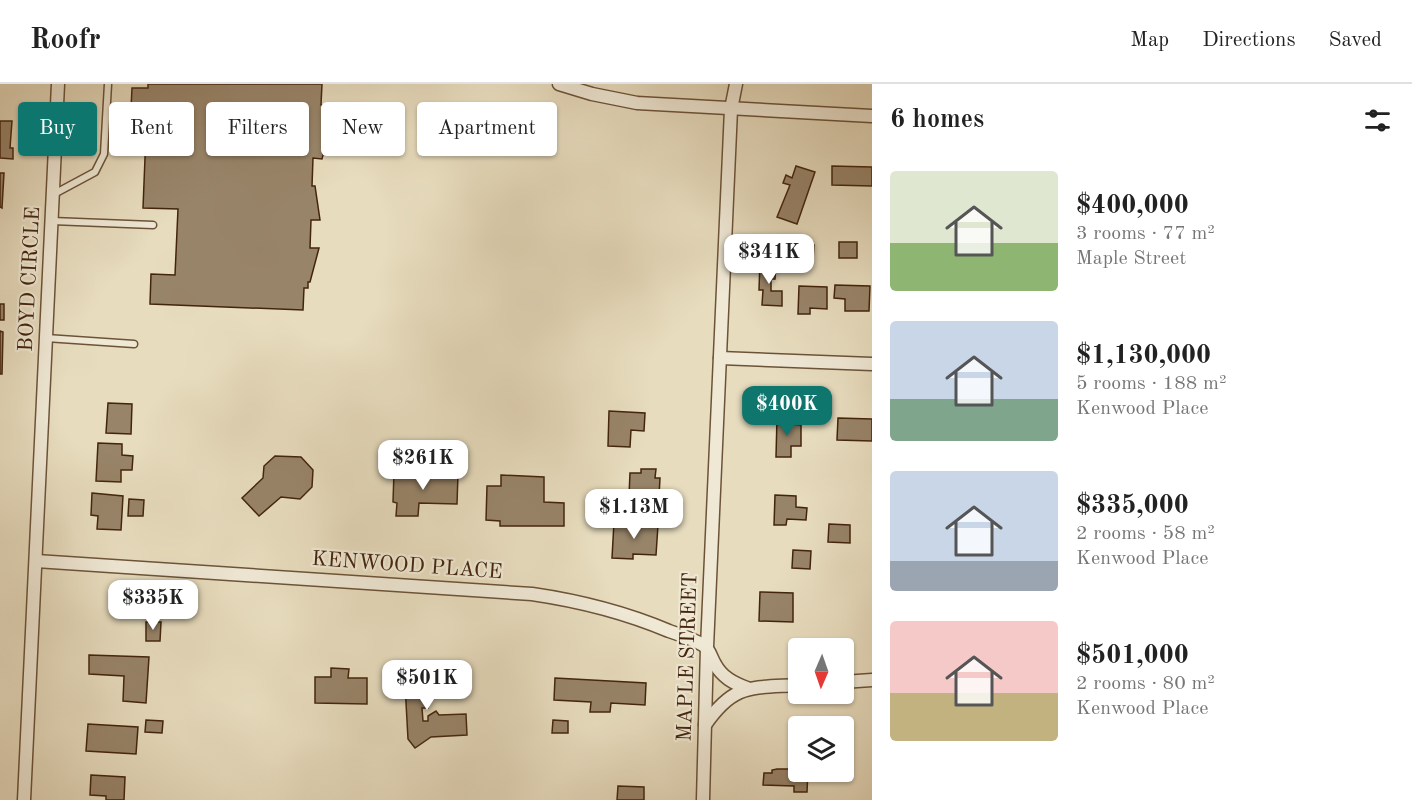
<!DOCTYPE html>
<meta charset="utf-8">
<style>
body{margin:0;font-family:"Old Standard TT",serif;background:#f2f2f2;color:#222;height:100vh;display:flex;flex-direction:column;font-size:22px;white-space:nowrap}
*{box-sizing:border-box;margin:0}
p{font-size:20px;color:#767676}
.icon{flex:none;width:33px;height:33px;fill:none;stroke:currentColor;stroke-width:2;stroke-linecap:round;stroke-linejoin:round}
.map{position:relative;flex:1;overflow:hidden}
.drawer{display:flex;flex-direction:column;background:#fff;width:540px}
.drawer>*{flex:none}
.top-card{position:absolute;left:18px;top:18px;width:570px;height:54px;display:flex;gap:12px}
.needle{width:39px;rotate:182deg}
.buttons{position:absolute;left:788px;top:554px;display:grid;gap:12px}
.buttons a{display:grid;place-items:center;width:66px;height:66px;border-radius:6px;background:#fff;box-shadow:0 2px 4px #0004;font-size:30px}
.price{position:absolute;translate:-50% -51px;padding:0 14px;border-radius:12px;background:#fff;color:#222;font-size:20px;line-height:39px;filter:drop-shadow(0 2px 3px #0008)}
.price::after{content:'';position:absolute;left:50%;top:36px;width:18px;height:14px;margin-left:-9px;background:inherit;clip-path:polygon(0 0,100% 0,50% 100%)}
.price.active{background:#0f766e;color:#fff}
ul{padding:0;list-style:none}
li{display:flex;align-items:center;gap:18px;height:150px;padding:0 18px}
li span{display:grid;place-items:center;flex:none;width:168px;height:120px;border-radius:6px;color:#555}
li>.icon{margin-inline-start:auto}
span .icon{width:72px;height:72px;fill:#fffc;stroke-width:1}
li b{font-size:26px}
h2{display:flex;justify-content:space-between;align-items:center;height:72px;padding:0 18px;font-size:26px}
.pill{padding:0 21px;border-radius:6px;background:#fff;box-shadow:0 2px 4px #0004;font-size:21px;line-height:54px}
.pill.active{background:#0f766e;color:#fff}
header{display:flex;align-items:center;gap:36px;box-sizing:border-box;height:84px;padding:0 30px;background:#fff;border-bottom:2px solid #e0e0e0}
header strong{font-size:28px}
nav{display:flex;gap:33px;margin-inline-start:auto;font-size:21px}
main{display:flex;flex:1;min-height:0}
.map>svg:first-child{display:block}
</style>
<header>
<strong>Roofr</strong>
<nav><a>Map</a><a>Directions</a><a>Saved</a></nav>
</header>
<main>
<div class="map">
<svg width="872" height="716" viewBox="0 0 872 716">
<rect width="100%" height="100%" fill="#e7dcbe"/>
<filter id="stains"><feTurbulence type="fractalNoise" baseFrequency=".00333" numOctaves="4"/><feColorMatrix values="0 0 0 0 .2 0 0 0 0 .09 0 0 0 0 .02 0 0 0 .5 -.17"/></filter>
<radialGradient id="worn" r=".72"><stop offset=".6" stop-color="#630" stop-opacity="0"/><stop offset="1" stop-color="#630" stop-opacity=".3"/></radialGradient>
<g fill="#988469" stroke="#43250c" stroke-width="1.5">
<polygon points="148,0 322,0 321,21 329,21 328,40 331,40 322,75 313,74 312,102 315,102 320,136 311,136 310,164 319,164 310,198 308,198 308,204 304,204 303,226 150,220 151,190 175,191 178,125 143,124 147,24 131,24 132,4 148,4"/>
<polygon points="0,37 12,37 10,64 13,64 13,75 0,74"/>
<polygon points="796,82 815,88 797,140 777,133 790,101 783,99 786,91 792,94"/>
<polygon points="832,82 872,83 872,102 832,101"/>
<polygon points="0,89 4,89 2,124 0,123"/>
<rect x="839" y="158" width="18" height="16"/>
<polygon points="796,161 814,161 813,176 796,176"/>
<polygon points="760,178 776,178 775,195 771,195 771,207 782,207 782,222 762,221 763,206 759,206"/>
<polygon points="835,201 870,202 869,227 845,227 845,215 834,214"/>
<polygon points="799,202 827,203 827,225 810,224 810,230 798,230"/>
<rect x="0" y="220" width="4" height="16"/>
<polygon points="0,247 3,248 2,290 0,290"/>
<polygon points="108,319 132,320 131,350 106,349"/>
<polygon points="609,327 645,329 644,347 631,346 630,363 608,362"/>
<polygon points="777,334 792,334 792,340 801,341 801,362 791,362 791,373 776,373"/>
<polygon points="838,334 872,335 872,357 837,356"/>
<polygon points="98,359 122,360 122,371 133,372 132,386 121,386 121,398 96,397"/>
<polygon points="275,372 301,373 313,386 312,403 300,415 281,413 259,432 242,414 263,394 264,382"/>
<rect x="417" y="372" width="16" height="14"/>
<polygon points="641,385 656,385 655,394 660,394 659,413 629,412 630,389 641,389"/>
<polygon points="394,388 458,390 457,420 419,419 418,432 396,432 397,419 393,418"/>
<polygon points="501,391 544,393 544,418 564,419 564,442 500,442 500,437 486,436 487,402 501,402"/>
<polygon points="92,409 123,412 121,446 97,445 98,432 91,431"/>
<polygon points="775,411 796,412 796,423 807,424 806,436 787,435 786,441 774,441"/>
<polygon points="129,415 144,416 143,432 128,432"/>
<polygon points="614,438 658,441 656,471 633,470 633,475 612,474"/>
<polygon points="829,440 850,441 850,459 828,458"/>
<polygon points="793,466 811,467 810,485 792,484"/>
<polygon points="760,508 793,509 793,538 759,537"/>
<polygon points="146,538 161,538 160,557 146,557"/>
<polygon points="89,571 149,573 146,619 123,617 124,592 89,590"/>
<polygon points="425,580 428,624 422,624 423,637 428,637 428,632 436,627 439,631 466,630 467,651 431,653 415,664 408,655 404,582"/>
<polygon points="331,584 349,585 348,594 367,594 367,620 315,619 315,593 331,593"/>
<polygon points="555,594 646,599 645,621 611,619 610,628 590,628 591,618 554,616"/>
<polygon points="146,636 163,637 162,649 145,648"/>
<polygon points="553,636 568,637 568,649 552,649"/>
<polygon points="88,640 138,643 136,670 86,667"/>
<polygon points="795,682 798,682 798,687 808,687 807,708 794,708 794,702 763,701 764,689 772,689 772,686 777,685 795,685"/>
<polygon points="91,691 125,693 124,716 106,716 106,712 90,711"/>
<polygon points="618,702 644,703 644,716 617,716"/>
</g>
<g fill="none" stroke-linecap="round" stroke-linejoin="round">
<defs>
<g id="lane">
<polyline points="54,110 95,88 104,70 108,0"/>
<polyline points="52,137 153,141"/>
<polyline points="46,254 134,260"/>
</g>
<g id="street">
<polyline points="559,0 592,10 637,19 872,32"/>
<polyline points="720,274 872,280"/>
<path d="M36 477 532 510C580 517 624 528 669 547 681 551 693 555 703 561 710 565 711 574 715 580 722 593 733 599 747 604"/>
<polyline points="843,598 872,596"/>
<path d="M705 641C734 599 751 604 798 601"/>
<polyline points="24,716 58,0"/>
<polyline points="703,716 707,563 731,25 736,0"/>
</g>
</defs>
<use href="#lane" stroke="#6c5338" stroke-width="9"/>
<use href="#street" stroke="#6c5338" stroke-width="15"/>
<use href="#lane" stroke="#efe8d5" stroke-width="6"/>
<use href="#street" stroke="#efe8d5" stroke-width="12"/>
</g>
<g text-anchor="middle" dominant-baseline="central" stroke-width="4.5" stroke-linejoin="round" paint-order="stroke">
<g font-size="21" fill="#43250c" stroke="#efe8d5">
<text transform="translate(30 195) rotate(-87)">BOYD CIRCLE</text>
<text transform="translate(407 482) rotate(4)">KENWOOD PLACE</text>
<text transform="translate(688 573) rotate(-88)">MAPLE STREET</text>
</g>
</g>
<rect width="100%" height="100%" filter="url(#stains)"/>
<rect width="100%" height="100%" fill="url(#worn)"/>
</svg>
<div class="buttons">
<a><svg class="needle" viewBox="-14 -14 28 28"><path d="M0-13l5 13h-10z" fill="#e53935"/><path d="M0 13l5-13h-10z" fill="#767676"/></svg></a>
<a><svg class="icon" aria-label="layers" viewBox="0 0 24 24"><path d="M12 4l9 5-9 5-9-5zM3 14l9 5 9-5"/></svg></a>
</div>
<b class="price" style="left:769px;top:201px">$341K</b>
<b class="price active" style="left:787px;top:353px">$400K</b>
<b class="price" style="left:423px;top:407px">$261K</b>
<b class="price" style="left:634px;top:456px">$1.13M</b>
<b class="price" style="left:153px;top:547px">$335K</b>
<b class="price" style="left:427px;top:627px">$501K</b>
<div class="top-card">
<a class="pill active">Buy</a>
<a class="pill">Rent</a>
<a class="pill">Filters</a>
<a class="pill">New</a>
<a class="pill">Apartment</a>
</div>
</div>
<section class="drawer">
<h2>6 homes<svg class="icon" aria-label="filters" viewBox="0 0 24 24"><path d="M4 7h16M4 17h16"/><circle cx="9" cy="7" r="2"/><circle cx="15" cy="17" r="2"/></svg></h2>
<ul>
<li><span style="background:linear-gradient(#dfe7d0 60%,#8fb573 0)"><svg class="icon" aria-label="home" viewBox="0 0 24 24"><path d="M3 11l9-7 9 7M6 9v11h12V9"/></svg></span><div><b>$400,000</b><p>3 rooms · 77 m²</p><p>Maple Street</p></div></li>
<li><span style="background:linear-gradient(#c9d6e8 65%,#7fa58c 0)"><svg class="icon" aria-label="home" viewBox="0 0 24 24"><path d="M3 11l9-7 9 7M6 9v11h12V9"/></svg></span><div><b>$1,130,000</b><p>5 rooms · 188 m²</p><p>Kenwood Place</p></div></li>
<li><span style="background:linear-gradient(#c9d6e8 75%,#9aa5b1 0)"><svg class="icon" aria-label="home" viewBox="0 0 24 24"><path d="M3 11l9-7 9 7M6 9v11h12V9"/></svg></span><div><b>$335,000</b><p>2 rooms · 58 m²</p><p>Kenwood Place</p></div></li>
<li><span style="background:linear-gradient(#f6c9c9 60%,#c2b280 0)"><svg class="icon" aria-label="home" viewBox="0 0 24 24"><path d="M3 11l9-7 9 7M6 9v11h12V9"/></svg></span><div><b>$501,000</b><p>2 rooms · 80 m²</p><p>Kenwood Place</p></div></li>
</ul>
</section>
</main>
